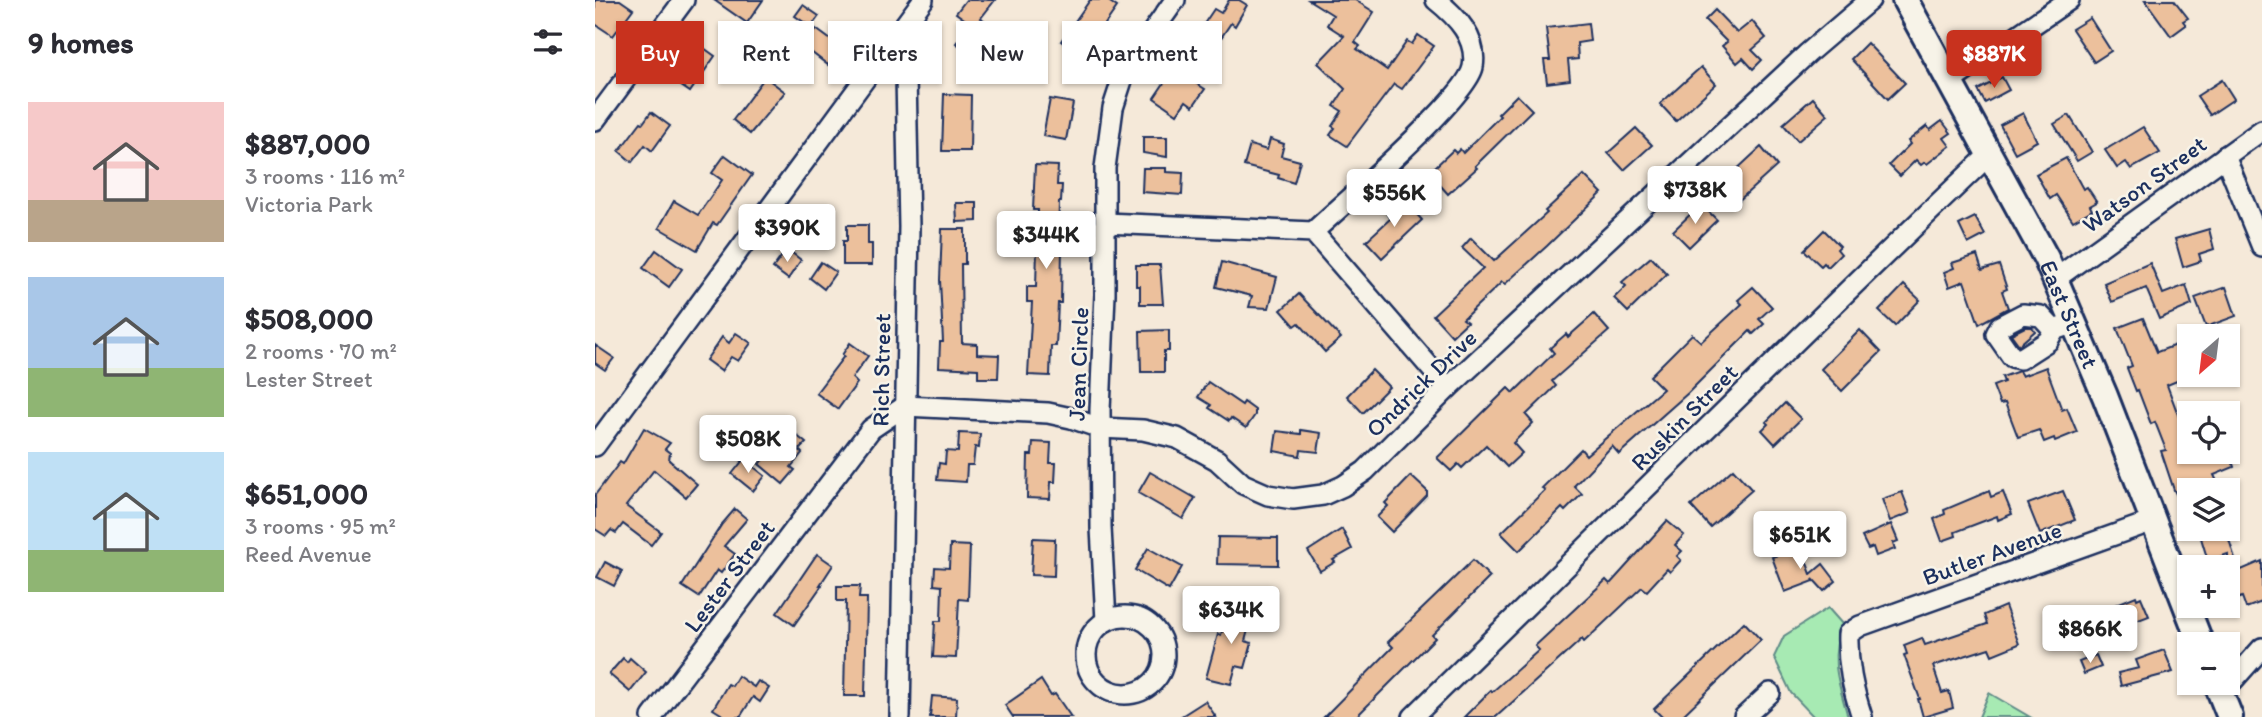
<!DOCTYPE html>
<meta charset="utf-8">
<style>
body{margin:0;font-family:Itim,sans-serif;background:#f2f2f3;color:#2b2b33;height:100vh;display:flex;flex-direction:column;font-size:26px;white-space:nowrap}
*{box-sizing:border-box;margin:0}
p{font-size:23px;color:#7c7c81}
.icon{flex:none;width:38px;height:38px;fill:none;stroke:currentColor;stroke-width:2;stroke-linecap:round;stroke-linejoin:round}
.map{position:relative;flex:1;overflow:hidden}
.details{display:flex;flex-direction:column;background:#fff;width:595px}
.details>*{flex:none}
.top-card{position:absolute;left:21px;top:21px;width:665px;height:63px;display:flex;gap:14px}
.needle{width:46px;rotate:208deg}
.tools{position:absolute;left:1582px;top:324px;display:grid;gap:14px}
.tools a{display:grid;place-items:center;width:63px;height:63px;border-radius:0px;background:#fff;box-shadow:0 2px 5px #0004;font-size:35px}
.price{position:absolute;translate:-50% -60px;padding:0 16px;border-radius:7px;background:#fff;color:#222;font-size:23px;line-height:46px;filter:drop-shadow(0 2px 4px #0008)}
.price::after{content:'';position:absolute;left:50%;top:42px;width:21px;height:16px;margin-left:-10px;background:inherit;clip-path:polygon(0 0,100% 0,50% 100%)}
.price.current{background:#c8321e;color:#fff}
ul{padding:0;list-style:none}
li{display:flex;align-items:center;gap:21px;height:175px;padding:0 28px}
li span{display:grid;place-items:center;flex:none;width:196px;height:140px;border-radius:0px;color:#555}
li>.icon{margin-inline-start:auto}
span .icon{width:84px;height:84px;fill:#fffc;stroke-width:1}
li b{font-size:30px}
h2{display:flex;justify-content:space-between;align-items:center;height:84px;padding:0 28px;font-size:30px}
.pill{padding:0 24px;border-radius:0px;background:#fff;box-shadow:0 2px 5px #0004;font-size:24px;line-height:63px}
.pill.current{background:#c8321e;color:#fff}
main{display:flex;flex:1;min-height:0}
.map>svg:first-child{display:block}
</style>
<main>
<section class="details">
<h2>9 homes<svg class="icon" aria-label="filters" viewBox="0 0 24 24"><path d="M4 7h16M4 17h16"/><circle cx="9" cy="7" r="2"/><circle cx="15" cy="17" r="2"/></svg></h2>
<ul>
<li><span style="background:linear-gradient(#f6c9c9 70%,#b9a48a 0)"><svg class="icon" aria-label="home" viewBox="0 0 24 24"><path d="M3 11l9-7 9 7M6 9v11h12V9"/></svg></span><div><b>$887,000</b><p>3 rooms · 116 m²</p><p>Victoria Park</p></div></li>
<li><span style="background:linear-gradient(#a9c7e8 65%,#8fb573 0)"><svg class="icon" aria-label="home" viewBox="0 0 24 24"><path d="M3 11l9-7 9 7M6 9v11h12V9"/></svg></span><div><b>$508,000</b><p>2 rooms · 70 m²</p><p>Lester Street</p></div></li>
<li><span style="background:linear-gradient(#bfe0f5 70%,#8fb573 0)"><svg class="icon" aria-label="home" viewBox="0 0 24 24"><path d="M3 11l9-7 9 7M6 9v11h12V9"/></svg></span><div><b>$651,000</b><p>3 rooms · 95 m²</p><p>Reed Avenue</p></div></li>
</ul>
</section>
<div class="map">
<svg width="1667" height="717" viewBox="0 0 1667 717">
<rect width="100%" height="100%" fill="#f5e9d9"/>
<filter id="ink" filterUnits="userSpaceOnUse"><feTurbulence type="fractalNoise" baseFrequency=".0143" numOctaves="2"/><feDisplacementMap in="SourceGraphic" scale="14" xChannelSelector="R" yChannelSelector="G"/><feConvolveMatrix kernelMatrix="1 2 1 2 8 2 1 2 1" color-interpolation-filters="sRGB"/></filter>
<g filter="url(#ink)">
<g fill="#a7eab3" stroke="#618c88" stroke-width="2">
<path d="M1233 608 1248 625C1233 657 1244 684 1253 717H1219L1196 693 1179 657 1189 636Z"/>
<polygon points="1394,693 1435,717 1384,717"/>
</g>
<g fill="#ecc09c" stroke="#1b2f5e" stroke-width="2">
<polygon points="0,0 25,0 38,9 18,36 0,24"/>
<polygon points="119,0 168,0 152,23"/>
<polygon points="371,0 400,0 386,18 397,26 376,54 361,43 376,24 361,13"/>
<polygon points="495,0 512,0 522,7 487,57 466,41"/>
<polygon points="634,0 644,0 652,5 640,26 636,23 609,63 612,65 599,82 610,89 598,106 591,101 582,114 559,98 619,9 626,13"/>
<polygon points="714,0 760,0 779,12 760,42 765,46 762,49 792,70 812,41 817,44 823,35 839,46 807,89 799,84 752,146 735,135 740,128 737,126 747,111 739,106 750,89 723,63 749,36 732,25 738,15"/>
<polygon points="1550,0 1579,0 1593,18 1588,21 1591,25 1576,36"/>
<polygon points="208,5 224,16 216,27 200,16"/>
<polygon points="1120,10 1142,33 1157,21 1171,38 1157,50 1167,60 1158,69 1148,58 1142,63 1127,46 1132,42 1110,20"/>
<polygon points="1495,18 1516,51 1499,62 1477,29"/>
<polygon points="993,23 995,41 982,43 983,59 973,60 975,80 952,83 949,60 955,60 951,28"/>
<polygon points="221,29 244,46 239,52 242,54 233,65 208,46"/>
<polygon points="102,43 120,56 95,92 76,79"/>
<polygon points="1272,43 1310,83 1293,99 1256,59"/>
<polygon points="1106,67 1121,84 1081,121 1065,104"/>
<polygon points="170,77 190,92 155,134 138,120"/>
<polygon points="1407,77 1414,90 1390,103 1383,90"/>
<polygon points="1627,80 1639,99 1615,115 1602,96"/>
<polygon points="349,94 376,95 375,151 347,151"/>
<polygon points="922,95 937,110 880,166 882,168 853,194 837,176 843,170 840,167 858,150 861,153 865,149 868,153 905,116 903,114"/>
<polygon points="1218,98 1233,115 1203,141 1188,124"/>
<polygon points="455,99 478,103 471,140 448,136"/>
<polygon points="56,112 75,126 57,151 50,145 37,162 24,151 46,122 48,123"/>
<polygon points="1428,113 1442,141 1420,153 1405,125"/>
<polygon points="1474,115 1497,152 1482,161 1459,124"/>
<polygon points="1347,121 1356,133 1349,138 1355,146 1332,164 1330,162 1326,165 1321,160 1305,176 1294,165 1315,144 1313,141 1332,126 1335,130"/>
<polygon points="1548,127 1565,153 1536,169 1531,162 1522,168 1510,150"/>
<polygon points="1041,128 1057,145 1029,170 1013,153"/>
<polygon points="548,137 572,137 572,157 548,153"/>
<polygon points="675,139 689,144 686,156 705,161 699,183 683,178 684,175 649,166 655,145 672,150"/>
<polygon points="1166,147 1182,166 1141,203 1125,185"/>
<polygon points="130,155 157,175 122,225 118,223 102,250 64,228 79,201 103,215 127,180 117,173"/>
<polygon points="1471,158 1488,189 1492,187 1502,202 1495,206 1497,210 1478,221 1461,195 1455,199 1441,174"/>
<polygon points="440,165 463,166 462,185 467,185 466,202 464,202 463,245 467,246 466,303 463,303 461,346 456,346 455,376 433,375 437,302 432,302 432,287 441,287 443,210 438,210"/>
<polygon points="548,168 571,168 571,172 588,173 587,195 547,192"/>
<polygon points="989,175 1007,193 952,246 910,284 907,282 868,319 872,322 857,336 838,315 888,268 867,248 876,238 899,261 952,213 950,211"/>
<polygon points="808,199 827,220 787,258 771,241 796,218 792,214"/>
<polygon points="361,203 382,203 382,221 362,222"/>
<polygon points="1106,204 1122,220 1094,247 1078,231"/>
<polygon points="1380,217 1390,235 1373,244 1364,225"/>
<polygon points="252,225 273,225 273,244 277,244 277,265 248,265 248,241 252,241"/>
<polygon points="347,229 370,229 370,264 366,264 367,343 382,344 382,354 404,355 403,378 383,378 383,369 344,367 345,342 348,342 345,280"/>
<polygon points="1614,229 1619,249 1604,254 1606,261 1588,267 1580,239"/>
<polygon points="1229,230 1245,246 1242,249 1246,254 1233,267 1229,263 1226,266 1209,250"/>
<polygon points="192,249 206,260 193,279 178,268"/>
<polygon points="61,250 87,269 74,287 48,268"/>
<polygon points="1382,255 1387,270 1404,265 1412,289 1407,291 1413,308 1384,324 1369,281 1354,287 1349,272 1359,268 1357,263"/>
<polygon points="1056,257 1072,274 1033,312 1019,298 1031,286 1027,282"/>
<polygon points="226,262 241,272 229,289 215,278"/>
<polygon points="627,262 682,277 674,308 654,307 657,296 621,287"/>
<polygon points="1555,263 1568,294 1591,285 1597,305 1564,319 1551,288 1517,302 1509,283"/>
<polygon points="541,265 565,265 568,304 545,304 545,286 541,286"/>
<polygon points="1309,285 1325,300 1300,326 1284,311"/>
<polygon points="1158,287 1177,307 1164,319 1169,324 1158,334 1155,331 1093,393 1024,454 1017,446 979,486 987,494 970,511 967,508 924,551 906,533 950,490 947,488 986,449 991,455 1068,389 1055,376 1097,334 1106,342 1147,304 1143,300"/>
<polygon points="1631,287 1641,316 1611,327 1600,298"/>
<polygon points="704,294 746,338 730,352 704,323 700,326 686,310"/>
<polygon points="999,314 1014,331 957,381 961,386 931,415 938,423 918,443 927,453 912,467 891,445 867,468 863,464 856,471 842,458 913,388 918,393 959,353 955,348 971,334 973,337"/>
<polygon points="1548,318 1562,352 1594,340 1594,376 1572,385 1594,444 1594,452 1599,452 1603,463 1634,452 1639,467 1619,475 1626,490 1594,490 1594,518 1579,490 1566,451 1571,450 1560,422 1556,424 1543,390 1541,391 1532,368 1537,366 1522,328"/>
<polygon points="1430,327 1437,327 1440,331 1424,345 1416,334"/>
<polygon points="574,330 574,351 569,351 569,372 546,372 545,331"/>
<polygon points="1265,330 1286,352 1247,391 1226,369"/>
<polygon points="141,333 156,343 143,361 136,357 126,371 111,360 127,337 134,343"/>
<polygon points="255,343 273,356 257,378 262,383 243,409 221,393 249,356 247,355"/>
<polygon points="0,345 19,358 10,370 0,363"/>
<polygon points="1451,367 1467,410 1472,408 1482,432 1460,441 1459,438 1449,442 1444,430 1423,437 1410,403 1405,404 1398,386 1409,382 1407,377 1424,371 1427,376"/>
<polygon points="777,370 794,387 768,413 752,396"/>
<polygon points="613,382 647,405 649,402 660,410 660,415 651,428 636,418 634,421 614,408 616,405 603,397"/>
<polygon points="1190,403 1206,419 1180,444 1167,430 1173,424 1171,422"/>
<polygon points="190,426 211,443 204,450 207,453 196,467 200,470 188,484 164,464 185,439 182,437"/>
<polygon points="49,428 75,443 70,449 75,453 74,460 102,484 91,497 59,470 31,506 66,532 56,545 28,524 21,533 16,530 11,536 0,529 0,495 25,462 28,464"/>
<polygon points="706,430 726,433 723,452 706,450 705,456 679,451 682,431 706,434"/>
<polygon points="364,433 385,434 384,448 380,447 378,465 372,465 371,482 342,480 344,463 350,464 351,451 363,452"/>
<polygon points="438,442 456,443 455,463 461,463 460,482 456,482 455,499 432,498 433,455 437,455"/>
<polygon points="149,459 170,476 158,491 137,474"/>
<polygon points="1138,469 1157,490 1115,527 1096,506"/>
<polygon points="555,472 600,498 588,519 543,493"/>
<polygon points="816,476 832,491 832,496 797,532 782,517 793,506 790,503"/>
<polygon points="1394,491 1396,497 1408,492 1417,514 1403,520 1402,516 1389,521 1360,532 1361,536 1347,541 1339,519 1350,514 1349,510"/>
<polygon points="1468,491 1480,520 1445,534 1433,504"/>
<polygon points="1307,492 1315,513 1295,521 1287,499"/>
<polygon points="140,509 152,519 129,546 140,554 126,573 122,570 104,597 87,586 127,524"/>
<polygon points="1072,521 1089,535 1080,545 1087,551 1082,556 1086,560 1075,572 1072,569 1052,591 1047,587 989,642 987,639 901,717 869,717 896,690 897,692 944,650 940,646 1011,580 1015,584"/>
<polygon points="1296,524 1303,541 1298,543 1300,549 1281,556 1278,547 1273,549 1267,537"/>
<polygon points="747,529 757,549 738,560 740,562 725,571 713,551"/>
<polygon points="1631,530 1644,571 1667,561 1667,602 1651,608 1647,597 1633,602 1633,554 1613,561 1606,538"/>
<polygon points="623,537 683,538 683,565 622,564"/>
<polygon points="438,538 460,539 459,576 436,575"/>
<polygon points="355,545 375,546 373,600 364,599 361,658 338,657 340,621 346,621 347,586 339,585 340,567 354,568"/>
<polygon points="1206,547 1216,574 1228,564 1241,581 1229,591 1218,579 1219,581 1190,592 1177,557"/>
<polygon points="553,548 587,567 574,590 540,570"/>
<polygon points="222,554 238,565 225,585 227,585 199,625 182,613"/>
<polygon points="878,560 895,577 837,635 840,638 761,717 729,717 798,647 793,642"/>
<polygon points="10,562 27,571 19,586 2,577"/>
<polygon points="242,586 265,586 264,598 272,598 270,696 249,696 251,601 242,601"/>
<polygon points="1541,596 1542,599 1546,597 1554,616 1530,625 1531,628 1515,635 1505,611"/>
<polygon points="634,606 658,612 650,641 657,643 650,668 641,666 636,684 611,678 623,634 626,635"/>
<polygon points="1410,606 1424,644 1397,655 1394,648 1338,666 1347,693 1354,691 1358,708 1328,717 1323,699 1325,699 1309,655 1312,654 1309,645 1327,638 1330,645 1392,624 1389,615"/>
<polygon points="1149,622 1166,640 1086,717 1067,717 1059,709"/>
<polygon points="1569,650 1578,672 1526,686 1523,673 1544,668 1541,660"/>
<polygon points="1501,655 1506,667 1489,674 1484,662"/>
<polygon points="28,658 32,662 35,658 51,672 35,692 14,674"/>
<polygon points="143,676 159,687 163,681 174,688 165,702 158,697 145,717 131,717 118,709 133,684 137,686"/>
<polygon points="446,680 456,696 460,694 476,717 418,717 410,705"/>
<polygon points="337,696 362,698 361,717 335,717"/>
<polygon points="610,701 621,717 585,717"/>
</g>
<g fill="none" stroke-linecap="round" stroke-linejoin="round">
<defs>
<g id="minor">
<polyline points="1356,81 1474,0"/>
<polyline points="0,120 89,0"/>
<polyline points="1630,156 1667,247"/>
<polyline points="510,223 718,232 853,388"/>
<path d="M718 232C747 205 872 98 878 67 883 38 861 16 841 0"/>
<polyline points="1460,279 1667,130"/>
<polyline points="1459,330 1446,316 1428,314 1405,326 1401,334 1417,357 1425,359 1453,341 1459,330 1479,323"/>
<polyline points="0,446 328,0"/>
<circle cx="530" cy="655" r="39"/>
<polyline points="511,621 506,528 505,410 510,294 510,168 518,108 530,71 580,0"/>
<polyline points="1626,694 1667,648"/>
<polyline points="57,717 276,429 310,406 453,413 476,418 505,428 548,430 582,438 622,460 648,484 673,495 698,499 728,495 748,486 770,471 853,388 1213,53 1275,0"/>
<polyline points="305,717 314,227 310,25"/>
<path d="M818 717C1011 529 1200 339 1395 154"/>
<polyline points="1149,717 1175,693"/>
<path d="M1267 717C1258 689 1252 664 1253 634L1265 626 1558 521"/>
</g>
<g id="major">
<path id="s1" d="M1310 0 1451 258 1510 396 1606 644"/>
<polyline points="1621,682 1635,717"/>
</g>
</defs>
<use href="#minor" stroke="#1b2f5e" stroke-width="24"/>
<use href="#major" stroke="#1b2f5e" stroke-width="30"/>
<use href="#minor" stroke="#f7f3e8" stroke-width="19"/>
<use href="#major" stroke="#f7f3e8" stroke-width="24"/>
</g>
</g>
<g text-anchor="middle" dominant-baseline="central" stroke-width="5" stroke-linejoin="round" paint-order="stroke">
<g font-size="24" fill="#1b2f5e" stroke="#f7f3e8">
<text transform="translate(1549 184) rotate(-36)">Watson Street</text>
<text stroke="none"><textPath href="#s1" startOffset="355">East Street</textPath></text>
<text transform="translate(483 364) rotate(-88)">Jean Circle</text>
<text transform="translate(286 370) rotate(-89)">Rich Street</text>
<text transform="translate(826 383) rotate(-44)">Ondrick Drive</text>
<text transform="translate(1089 417) rotate(-45)">Ruskin Street</text>
<text transform="translate(1397 553) rotate(-20)">Butler Avenue</text>
<text transform="translate(134 576) rotate(-53)">Lester Street</text>
</g>
</g>
</svg>
<div class="tools">
<a><svg class="needle" viewBox="-14 -14 28 28"><path d="M0-13l5 13h-10z" fill="#e53935"/><path d="M0 13l5-13h-10z" fill="#7c7c81"/></svg></a>
<a><svg class="icon" aria-label="locate" viewBox="0 0 24 24"><circle cx="12" cy="12" r="6"/><path d="M12 2v4M12 18v4M2 12h4M18 12h4"/></svg></a>
<a><svg class="icon" aria-label="layers" viewBox="0 0 24 24"><path d="M12 4l9 5-9 5-9-5zM3 14l9 5 9-5"/></svg></a>
<a>+</a>
<a>−</a>
</div>
<b class="price current" style="left:1399px;top:90px">$887K</b>
<b class="price" style="left:1100px;top:226px">$738K</b>
<b class="price" style="left:799px;top:229px">$556K</b>
<b class="price" style="left:192px;top:264px">$390K</b>
<b class="price" style="left:451px;top:271px">$344K</b>
<b class="price" style="left:153px;top:475px">$508K</b>
<b class="price" style="left:1205px;top:571px">$651K</b>
<b class="price" style="left:636px;top:646px">$634K</b>
<b class="price" style="left:1495px;top:665px">$866K</b>
<div class="top-card">
<a class="pill current">Buy</a>
<a class="pill">Rent</a>
<a class="pill">Filters</a>
<a class="pill">New</a>
<a class="pill">Apartment</a>
</div>
</div>
</main>
